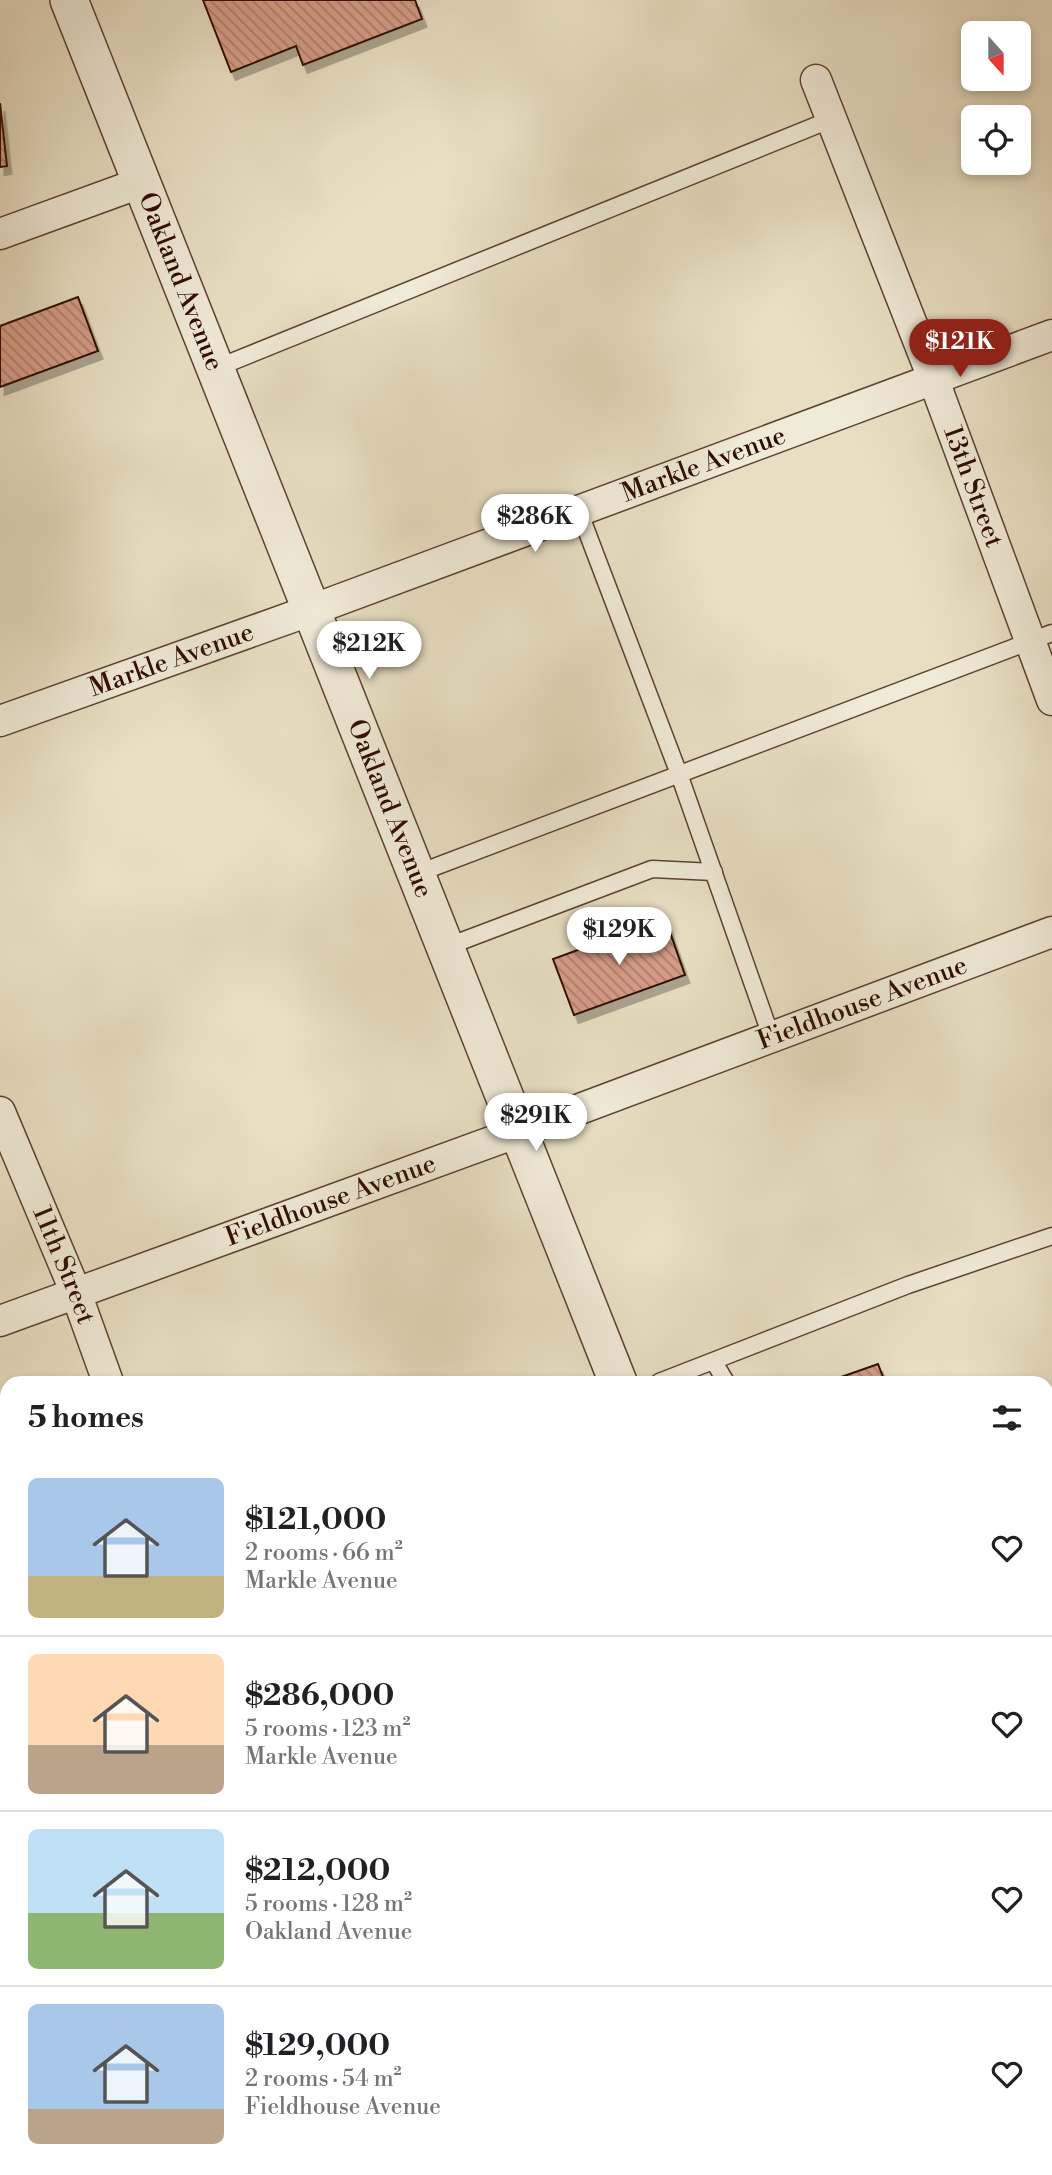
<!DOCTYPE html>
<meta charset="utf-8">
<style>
body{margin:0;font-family:"Libre Bodoni",serif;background:#f6f6f6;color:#202124;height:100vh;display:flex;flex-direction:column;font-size:26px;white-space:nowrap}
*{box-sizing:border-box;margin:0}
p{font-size:23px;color:#757577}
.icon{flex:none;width:38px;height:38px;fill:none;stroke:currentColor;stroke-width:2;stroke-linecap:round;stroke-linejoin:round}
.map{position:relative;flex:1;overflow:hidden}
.drawer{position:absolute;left:0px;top:1376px;width:1054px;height:800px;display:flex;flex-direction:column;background:#fff;border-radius:21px 21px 0 0;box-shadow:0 4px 10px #0003}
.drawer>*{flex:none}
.needle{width:46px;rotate:159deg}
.tools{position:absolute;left:961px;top:21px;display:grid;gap:14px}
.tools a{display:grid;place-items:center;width:70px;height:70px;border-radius:10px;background:#fff;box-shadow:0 4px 10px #0003;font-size:35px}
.price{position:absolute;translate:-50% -60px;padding:0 16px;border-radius:24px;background:#fff;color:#222;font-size:23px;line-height:46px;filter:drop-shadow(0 2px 4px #0008)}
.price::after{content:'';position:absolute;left:50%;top:42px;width:21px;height:16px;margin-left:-10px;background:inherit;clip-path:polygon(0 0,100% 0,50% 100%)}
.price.selected{background:#8f2418;color:#fff}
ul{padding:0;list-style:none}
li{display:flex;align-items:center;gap:21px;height:175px;padding:0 28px}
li+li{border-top:2px solid #e0e0e0}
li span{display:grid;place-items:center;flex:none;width:196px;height:140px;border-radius:10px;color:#555}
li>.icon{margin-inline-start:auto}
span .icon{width:84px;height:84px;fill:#fffc;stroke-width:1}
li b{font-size:30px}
h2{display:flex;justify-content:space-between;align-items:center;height:84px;padding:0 28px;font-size:30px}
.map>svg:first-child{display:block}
</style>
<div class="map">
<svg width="1052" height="2175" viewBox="0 0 1052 2175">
<defs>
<pattern id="building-back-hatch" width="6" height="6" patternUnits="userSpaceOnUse" patternTransform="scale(1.75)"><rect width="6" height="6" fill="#d69c88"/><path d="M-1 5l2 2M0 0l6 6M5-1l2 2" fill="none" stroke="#ae7e6d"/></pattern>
<filter id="shadow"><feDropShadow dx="4.5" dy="8" stdDeviation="0" flood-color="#0004"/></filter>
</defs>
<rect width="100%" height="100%" fill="#e8dfc3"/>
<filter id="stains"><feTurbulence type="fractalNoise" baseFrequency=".00286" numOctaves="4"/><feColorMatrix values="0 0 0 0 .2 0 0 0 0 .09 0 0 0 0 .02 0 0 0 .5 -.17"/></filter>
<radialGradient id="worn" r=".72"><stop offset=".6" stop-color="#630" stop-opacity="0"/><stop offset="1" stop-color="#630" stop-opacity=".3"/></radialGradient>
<g fill="url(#building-back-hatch)" stroke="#2f0e00" stroke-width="2" filter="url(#shadow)">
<polygon points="203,0 415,0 422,19 303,65 296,46 231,72"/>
<polygon points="0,103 7,166 0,167"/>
<polygon points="78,297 98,351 0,387 0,326"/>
<polygon points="665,918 685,975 574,1015 553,959"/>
<polygon points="878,1364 885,1382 827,1382"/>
</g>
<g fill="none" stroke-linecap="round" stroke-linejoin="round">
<defs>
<g id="service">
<polyline points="214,369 832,119"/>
<polyline points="579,511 679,774 771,1036"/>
<polyline points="416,874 1052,633"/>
<polyline points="446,947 652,869 714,872"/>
<polyline points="714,1362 726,1382"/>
<polyline points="659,1382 908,1285 1052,1236"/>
<polyline points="0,1623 7,1621"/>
<polyline points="1046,1769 1052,1783"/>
<polyline points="1046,1814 1052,1812"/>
<polyline points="0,2164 4,2175"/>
<polyline points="130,2175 148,2168"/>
</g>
<g id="minor">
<path id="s1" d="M816 80 933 378 1052 700"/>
<polyline points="0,234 140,183"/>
<path id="s2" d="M0 721 309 611 1052 335"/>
<path id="s3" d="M0 1112 76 1293 108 1382"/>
<path id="s4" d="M0 1321 521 1131 1052 932"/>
<polyline points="1046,2072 1052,2070"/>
<polyline points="408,2168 410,2175"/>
<polyline points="890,2175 909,2168"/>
</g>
<g id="tertiary">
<path id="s5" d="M69 0 618 1382"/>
<polyline points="929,2168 931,2175"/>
</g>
<g id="primary">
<polyline points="1046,1530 1052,1528"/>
<polyline points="0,1915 7,1912"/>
</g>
</defs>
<use href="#service" stroke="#5d4231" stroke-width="19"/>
<use href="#minor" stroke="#5d4231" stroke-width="33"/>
<use href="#tertiary" stroke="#5d4231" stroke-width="40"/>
<use href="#primary" stroke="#2f0e00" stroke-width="42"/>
<use href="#service" stroke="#f0ead8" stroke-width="16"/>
<use href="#minor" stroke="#f0ead8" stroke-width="30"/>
<use href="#tertiary" stroke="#f0ead8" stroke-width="37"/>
<use href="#primary" stroke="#e8dfc3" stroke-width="38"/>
</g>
<g text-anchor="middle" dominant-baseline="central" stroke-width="5" stroke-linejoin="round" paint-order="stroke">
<g font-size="26" fill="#2f0e00" stroke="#f0ead8">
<text stroke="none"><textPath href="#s5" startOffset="303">Oakland Avenue</textPath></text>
<text stroke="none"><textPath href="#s2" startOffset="749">Markle Avenue</textPath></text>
<text stroke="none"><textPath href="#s1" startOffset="436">13th Street</textPath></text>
<text stroke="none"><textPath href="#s2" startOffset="182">Markle Avenue</textPath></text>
<text stroke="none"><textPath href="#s5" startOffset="870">Oakland Avenue</textPath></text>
<text stroke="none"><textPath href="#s4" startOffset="919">Fieldhouse Avenue</textPath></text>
<text stroke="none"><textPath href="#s4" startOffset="352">Fieldhouse Avenue</textPath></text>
<text stroke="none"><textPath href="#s3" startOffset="166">11th Street</textPath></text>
</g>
</g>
<rect width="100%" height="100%" filter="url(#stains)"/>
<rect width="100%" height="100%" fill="url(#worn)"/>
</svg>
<div class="tools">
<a><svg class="needle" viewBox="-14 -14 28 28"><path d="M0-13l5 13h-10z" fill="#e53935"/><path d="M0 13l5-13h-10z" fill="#757577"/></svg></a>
<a><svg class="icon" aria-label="locate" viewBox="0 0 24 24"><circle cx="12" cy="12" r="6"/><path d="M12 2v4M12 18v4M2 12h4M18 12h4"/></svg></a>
</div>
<b class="price selected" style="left:960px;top:379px">$121K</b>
<b class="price" style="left:535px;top:554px">$286K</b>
<b class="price" style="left:369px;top:681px">$212K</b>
<b class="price" style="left:619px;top:967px">$129K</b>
<b class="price" style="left:536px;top:1153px">$291K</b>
<section class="drawer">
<h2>5 homes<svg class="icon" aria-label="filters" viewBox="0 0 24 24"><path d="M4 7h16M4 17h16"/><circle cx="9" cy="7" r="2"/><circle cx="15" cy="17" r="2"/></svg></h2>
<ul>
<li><span style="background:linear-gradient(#a9c7e8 70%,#c2b280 0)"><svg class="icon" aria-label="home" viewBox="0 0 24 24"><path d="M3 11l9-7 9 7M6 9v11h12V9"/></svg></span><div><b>$121,000</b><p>2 rooms · 66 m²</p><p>Markle Avenue</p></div><svg class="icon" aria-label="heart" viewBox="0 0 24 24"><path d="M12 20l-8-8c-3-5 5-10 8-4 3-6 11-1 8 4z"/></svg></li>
<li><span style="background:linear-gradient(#ffd9b3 65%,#b9a48a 0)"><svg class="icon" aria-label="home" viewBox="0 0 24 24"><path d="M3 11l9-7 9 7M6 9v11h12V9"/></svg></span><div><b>$286,000</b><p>5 rooms · 123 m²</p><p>Markle Avenue</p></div><svg class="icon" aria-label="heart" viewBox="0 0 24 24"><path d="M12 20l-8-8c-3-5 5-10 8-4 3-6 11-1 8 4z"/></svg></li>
<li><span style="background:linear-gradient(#bfe0f5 60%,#8fb573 0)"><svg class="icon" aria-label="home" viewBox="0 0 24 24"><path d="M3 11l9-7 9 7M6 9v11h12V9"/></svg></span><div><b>$212,000</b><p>5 rooms · 128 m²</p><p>Oakland Avenue</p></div><svg class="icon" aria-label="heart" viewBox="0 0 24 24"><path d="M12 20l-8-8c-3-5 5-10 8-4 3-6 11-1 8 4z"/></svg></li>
<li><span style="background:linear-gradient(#a9c7e8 75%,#b9a48a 0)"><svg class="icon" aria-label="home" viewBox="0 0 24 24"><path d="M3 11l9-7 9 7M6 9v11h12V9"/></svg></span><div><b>$129,000</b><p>2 rooms · 54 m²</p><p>Fieldhouse Avenue</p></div><svg class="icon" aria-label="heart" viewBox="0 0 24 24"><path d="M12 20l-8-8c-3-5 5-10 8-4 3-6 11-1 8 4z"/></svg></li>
</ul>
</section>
</div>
